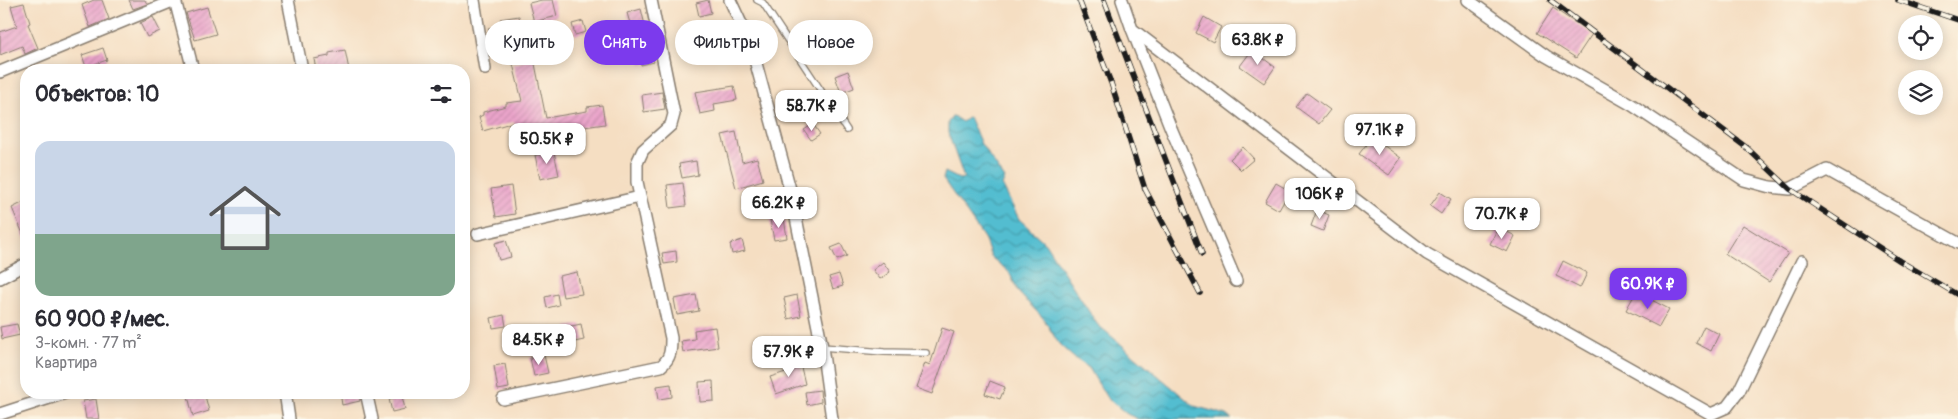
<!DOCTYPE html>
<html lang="ru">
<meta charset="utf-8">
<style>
body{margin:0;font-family:Pangolin,sans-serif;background:#f7f7f7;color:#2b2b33;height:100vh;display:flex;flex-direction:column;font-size:19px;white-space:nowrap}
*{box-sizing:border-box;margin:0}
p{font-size:16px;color:#7c7c81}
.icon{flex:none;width:28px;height:28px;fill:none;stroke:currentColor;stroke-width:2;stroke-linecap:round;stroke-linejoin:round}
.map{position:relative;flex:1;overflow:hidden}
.sheet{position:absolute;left:20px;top:64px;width:450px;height:335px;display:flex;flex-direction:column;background:#fff;border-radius:20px;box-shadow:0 2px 12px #0003}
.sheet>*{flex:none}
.guide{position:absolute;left:485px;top:20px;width:475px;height:45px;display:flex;gap:10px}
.buttons{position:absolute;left:1898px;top:15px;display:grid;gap:10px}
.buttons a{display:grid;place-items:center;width:45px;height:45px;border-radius:50%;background:#fff;box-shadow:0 2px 12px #0003;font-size:25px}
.price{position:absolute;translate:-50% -42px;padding:0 11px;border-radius:10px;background:#fff;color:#222;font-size:16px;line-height:32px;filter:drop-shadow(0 1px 2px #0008)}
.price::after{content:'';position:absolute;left:50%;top:30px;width:15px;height:11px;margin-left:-8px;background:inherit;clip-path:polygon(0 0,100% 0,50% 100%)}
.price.active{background:#7c3aed;color:#fff}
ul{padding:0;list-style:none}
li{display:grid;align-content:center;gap:10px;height:265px;padding:0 15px}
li+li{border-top:1px solid #e1e1e2}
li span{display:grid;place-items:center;height:155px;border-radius:15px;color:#555}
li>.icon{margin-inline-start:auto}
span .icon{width:90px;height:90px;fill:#fffc;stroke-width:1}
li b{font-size:21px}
h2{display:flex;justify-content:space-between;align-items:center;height:60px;padding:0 15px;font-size:21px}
.pill{padding:0 18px;border-radius:22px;background:#fff;box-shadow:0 2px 12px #0003;font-size:18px;line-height:45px}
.pill.active{background:#7c3aed;color:#fff}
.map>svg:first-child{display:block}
</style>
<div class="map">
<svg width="1958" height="419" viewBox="0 0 1958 419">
<defs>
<pattern id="water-waves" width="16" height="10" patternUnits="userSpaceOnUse" patternTransform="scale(1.25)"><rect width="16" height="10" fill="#53bdd0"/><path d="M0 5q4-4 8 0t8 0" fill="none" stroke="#4499a8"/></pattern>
<pattern id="building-hatch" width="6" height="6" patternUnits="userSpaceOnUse" patternTransform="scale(1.25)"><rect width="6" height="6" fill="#eaa4ca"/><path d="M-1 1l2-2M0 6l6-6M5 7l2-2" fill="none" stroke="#c88dad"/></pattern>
</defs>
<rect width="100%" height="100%" fill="#fcf5e5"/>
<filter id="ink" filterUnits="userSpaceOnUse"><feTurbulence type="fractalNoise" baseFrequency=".02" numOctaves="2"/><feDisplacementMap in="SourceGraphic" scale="10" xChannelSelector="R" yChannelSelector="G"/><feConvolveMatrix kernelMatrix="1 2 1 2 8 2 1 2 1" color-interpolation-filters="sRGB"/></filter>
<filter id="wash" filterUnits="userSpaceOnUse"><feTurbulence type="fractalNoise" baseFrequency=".0096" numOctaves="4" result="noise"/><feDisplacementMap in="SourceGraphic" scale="20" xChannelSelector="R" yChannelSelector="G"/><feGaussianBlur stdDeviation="1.12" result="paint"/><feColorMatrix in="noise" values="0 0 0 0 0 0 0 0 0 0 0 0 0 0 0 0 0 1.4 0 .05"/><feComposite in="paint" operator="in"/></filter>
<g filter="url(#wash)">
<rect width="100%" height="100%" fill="#f5dec2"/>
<polygon fill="url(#water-waves)" stroke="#386c76" points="953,116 962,122 969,117 981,144 1005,179 1002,185 1019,219 1045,243 1097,324 1194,406 1227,415 1232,419 1138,419 1127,414 1107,398 1089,368 1073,357 1059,344 1043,318 1019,293 1009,272 991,257 984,238 943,179 945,172 959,179 964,178 948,133 948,122"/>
<g id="blocks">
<g fill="url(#building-hatch)">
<polygon points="94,0 102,0 109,19 90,27 82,5"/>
<polygon points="129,0 145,0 147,4 133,9"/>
<polygon points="542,0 553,0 557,16 534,22 529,3"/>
<polygon points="708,0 711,13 699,16 696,3"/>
<polygon points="24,3 30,23 28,24 38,48 25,54 22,46 0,55 0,32 17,26 11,6"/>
<polygon points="207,7 216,34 195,40 186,13"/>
<polygon points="1553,8 1592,34 1576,58 1537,33"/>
<polygon points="641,9 654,62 641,65 634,29 632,30 627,13"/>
<polygon points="519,16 522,33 491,40 488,28 502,26 500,19"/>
<polygon points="153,17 160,31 147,37 140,23"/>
<polygon points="1204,17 1221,27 1213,42 1196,33"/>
<polygon points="583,21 586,32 575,35 572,24"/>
<polygon points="103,48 107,60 86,67 82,55"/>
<polygon points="345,50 349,70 316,70 314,59 329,56 329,53"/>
<polygon points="1252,50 1275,67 1264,83 1240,66"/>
<polygon points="534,59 546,118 587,111 587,107 602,105 605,124 577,128 577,132 544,138 542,127 515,131 514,122 483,131 479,117 483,115 483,112 506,106 506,103 522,101 513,64"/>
<polygon points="848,71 854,88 841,93 835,76"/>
<polygon points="734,86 737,100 714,104 715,111 700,114 695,92"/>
<polygon points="662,92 665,109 644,112 642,95"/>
<polygon points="1307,93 1330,110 1319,124 1296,107"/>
<polygon points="813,124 820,134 811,140 804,130"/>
<polygon points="736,132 742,162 757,158 763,180 736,188 722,135"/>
<polygon points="1372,137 1401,158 1389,175 1359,154"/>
<polygon points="1243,147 1254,159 1241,170 1230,159"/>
<polygon points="554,152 559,175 540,179 535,155"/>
<polygon points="696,161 698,175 682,178 679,164"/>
<polygon points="683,183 686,206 670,208 667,185"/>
<polygon points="1276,183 1290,191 1279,210 1265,202"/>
<polygon points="511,186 515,214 496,217 491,189"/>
<polygon points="1440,192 1451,199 1441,214 1430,206"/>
<polygon points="26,201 26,241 12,208"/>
<polygon points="1317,210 1329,215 1323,231 1311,226"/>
<polygon points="784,218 787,238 774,240 770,220"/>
<polygon points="1743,225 1788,253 1769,282 1725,254"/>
<polygon points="1498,227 1515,236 1507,252 1490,244"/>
<polygon points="506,240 511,257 499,260 495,243"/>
<polygon points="742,240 745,251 732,254 730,244"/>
<polygon points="841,244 847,256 837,260 831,248"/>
<polygon points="676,251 677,262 664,264 662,253"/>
<polygon points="1563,261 1587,273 1580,288 1556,276"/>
<polygon points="883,262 890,272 880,279 873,270"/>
<polygon points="577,272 582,294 563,297 559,276"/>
<polygon points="839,274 843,286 833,289 829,277"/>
<polygon points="1636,292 1669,309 1659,327 1626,310"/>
<polygon points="557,294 559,305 547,308 545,297"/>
<polygon points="696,295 699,311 677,315 674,299"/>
<polygon points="797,295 801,316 788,319 784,298"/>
<polygon points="504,315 506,326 493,328 491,318"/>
<polygon points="17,324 20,335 2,339 0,327"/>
<polygon points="581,324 584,340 570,343 567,327"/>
<polygon points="1704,326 1719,334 1711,351 1696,343"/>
<polygon points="715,327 718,347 683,352 681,341 695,339 694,330"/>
<polygon points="942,328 954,332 932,394 916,388 925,363 930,365"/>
<polygon points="544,355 548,373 534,376 530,358"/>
<polygon points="799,359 805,384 776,394 770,377 789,371 787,362"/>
<polygon points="505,364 509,388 498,390 494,366"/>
<polygon points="713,381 714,401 700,402 699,382"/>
<polygon points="990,381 1005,387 1000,399 985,394"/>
<polygon points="671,384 672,397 659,399 657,386"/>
<polygon points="820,390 821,402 807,405 805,392"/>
<polygon points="187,392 204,392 209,411 193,416"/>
<polygon points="340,392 359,392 360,401 342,405"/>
<polygon points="402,396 405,409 392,412 389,399"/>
<polygon points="96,399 99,419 86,419 83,401"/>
</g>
</g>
</g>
<g filter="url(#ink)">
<use href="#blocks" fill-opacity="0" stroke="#887d6f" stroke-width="1"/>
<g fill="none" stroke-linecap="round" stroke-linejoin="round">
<defs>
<g id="service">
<polyline points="757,0 763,3 847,130"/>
<polyline points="822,347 884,352 926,353"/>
</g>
<g id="minor">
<polyline points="175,0 193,70"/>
<polyline points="288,0 302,70"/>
<polyline points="474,0 485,69"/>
<polyline points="730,0 751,45 791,193 822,347 832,419"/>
<polyline points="1122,0 1132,29 1427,254 1711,414 1727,407 1739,391 1802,261"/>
<polyline points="1468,0 1546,56 1632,105 1744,180 1770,187 1790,189 1827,170 1958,243"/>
<polyline points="1132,29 1170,126 1236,281"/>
<polyline points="0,72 175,0"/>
<polyline points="478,234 640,197"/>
<polyline points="0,278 26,264"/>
<polyline points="285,392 289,419"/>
<polyline points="366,392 372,419"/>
<path d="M503 399 661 366C671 358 671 350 671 338L637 182V163L643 150 671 125 674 114 651 0"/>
<polyline points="0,414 68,392"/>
</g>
</defs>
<use href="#service" stroke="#887d6f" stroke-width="8"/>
<use href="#minor" stroke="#887d6f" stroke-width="14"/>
<use href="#service" stroke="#fff" stroke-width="5.5"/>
<use href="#minor" stroke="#fff" stroke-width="11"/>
<defs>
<g id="rail">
<polyline points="1079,0 1111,83 1145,189 1200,293"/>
<polyline points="1104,0 1202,254"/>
<polyline points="1550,0 1747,148 1790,189 1900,261 1958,295"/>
<polyline points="1898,0 1958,20"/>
</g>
</defs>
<use href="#rail" stroke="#1c1c1c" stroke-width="5.5"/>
<use href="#rail" stroke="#fcf5e5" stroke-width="4" stroke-dasharray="11" stroke-linecap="butt"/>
</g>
</g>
</svg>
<div class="buttons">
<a><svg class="icon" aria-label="locate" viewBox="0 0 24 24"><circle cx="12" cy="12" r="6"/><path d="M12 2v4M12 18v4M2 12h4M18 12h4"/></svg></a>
<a><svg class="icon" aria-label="layers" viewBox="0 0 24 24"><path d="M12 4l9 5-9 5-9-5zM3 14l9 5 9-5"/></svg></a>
</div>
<b class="price" style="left:1258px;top:66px">63.8K ₽</b>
<b class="price" style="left:812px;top:132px">58.7K ₽</b>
<b class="price" style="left:1380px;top:156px">97.1K ₽</b>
<b class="price" style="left:547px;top:165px">50.5K ₽</b>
<b class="price" style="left:1320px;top:220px">106K ₽</b>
<b class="price" style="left:779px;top:229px">66.2K ₽</b>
<b class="price" style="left:1502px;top:240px">70.7K ₽</b>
<b class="price active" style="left:1648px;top:310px">60.9K ₽</b>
<b class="price" style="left:539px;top:366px">84.5K ₽</b>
<b class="price" style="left:789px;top:378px">57.9K ₽</b>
<div class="guide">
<a class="pill">Купить</a>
<a class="pill active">Снять</a>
<a class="pill">Фильтры</a>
<a class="pill">Новое</a>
</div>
<section class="sheet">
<h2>Объектов: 10<svg class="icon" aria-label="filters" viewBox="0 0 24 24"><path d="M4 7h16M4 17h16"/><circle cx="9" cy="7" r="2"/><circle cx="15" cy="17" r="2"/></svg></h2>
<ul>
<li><span style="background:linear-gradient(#c9d6e8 60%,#7fa58c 0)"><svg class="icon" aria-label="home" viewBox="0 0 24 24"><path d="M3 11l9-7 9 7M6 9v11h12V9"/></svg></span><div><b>60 900 ₽/мес.</b><p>3-комн. · 77 m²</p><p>Квартира</p></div></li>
</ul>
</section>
</div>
